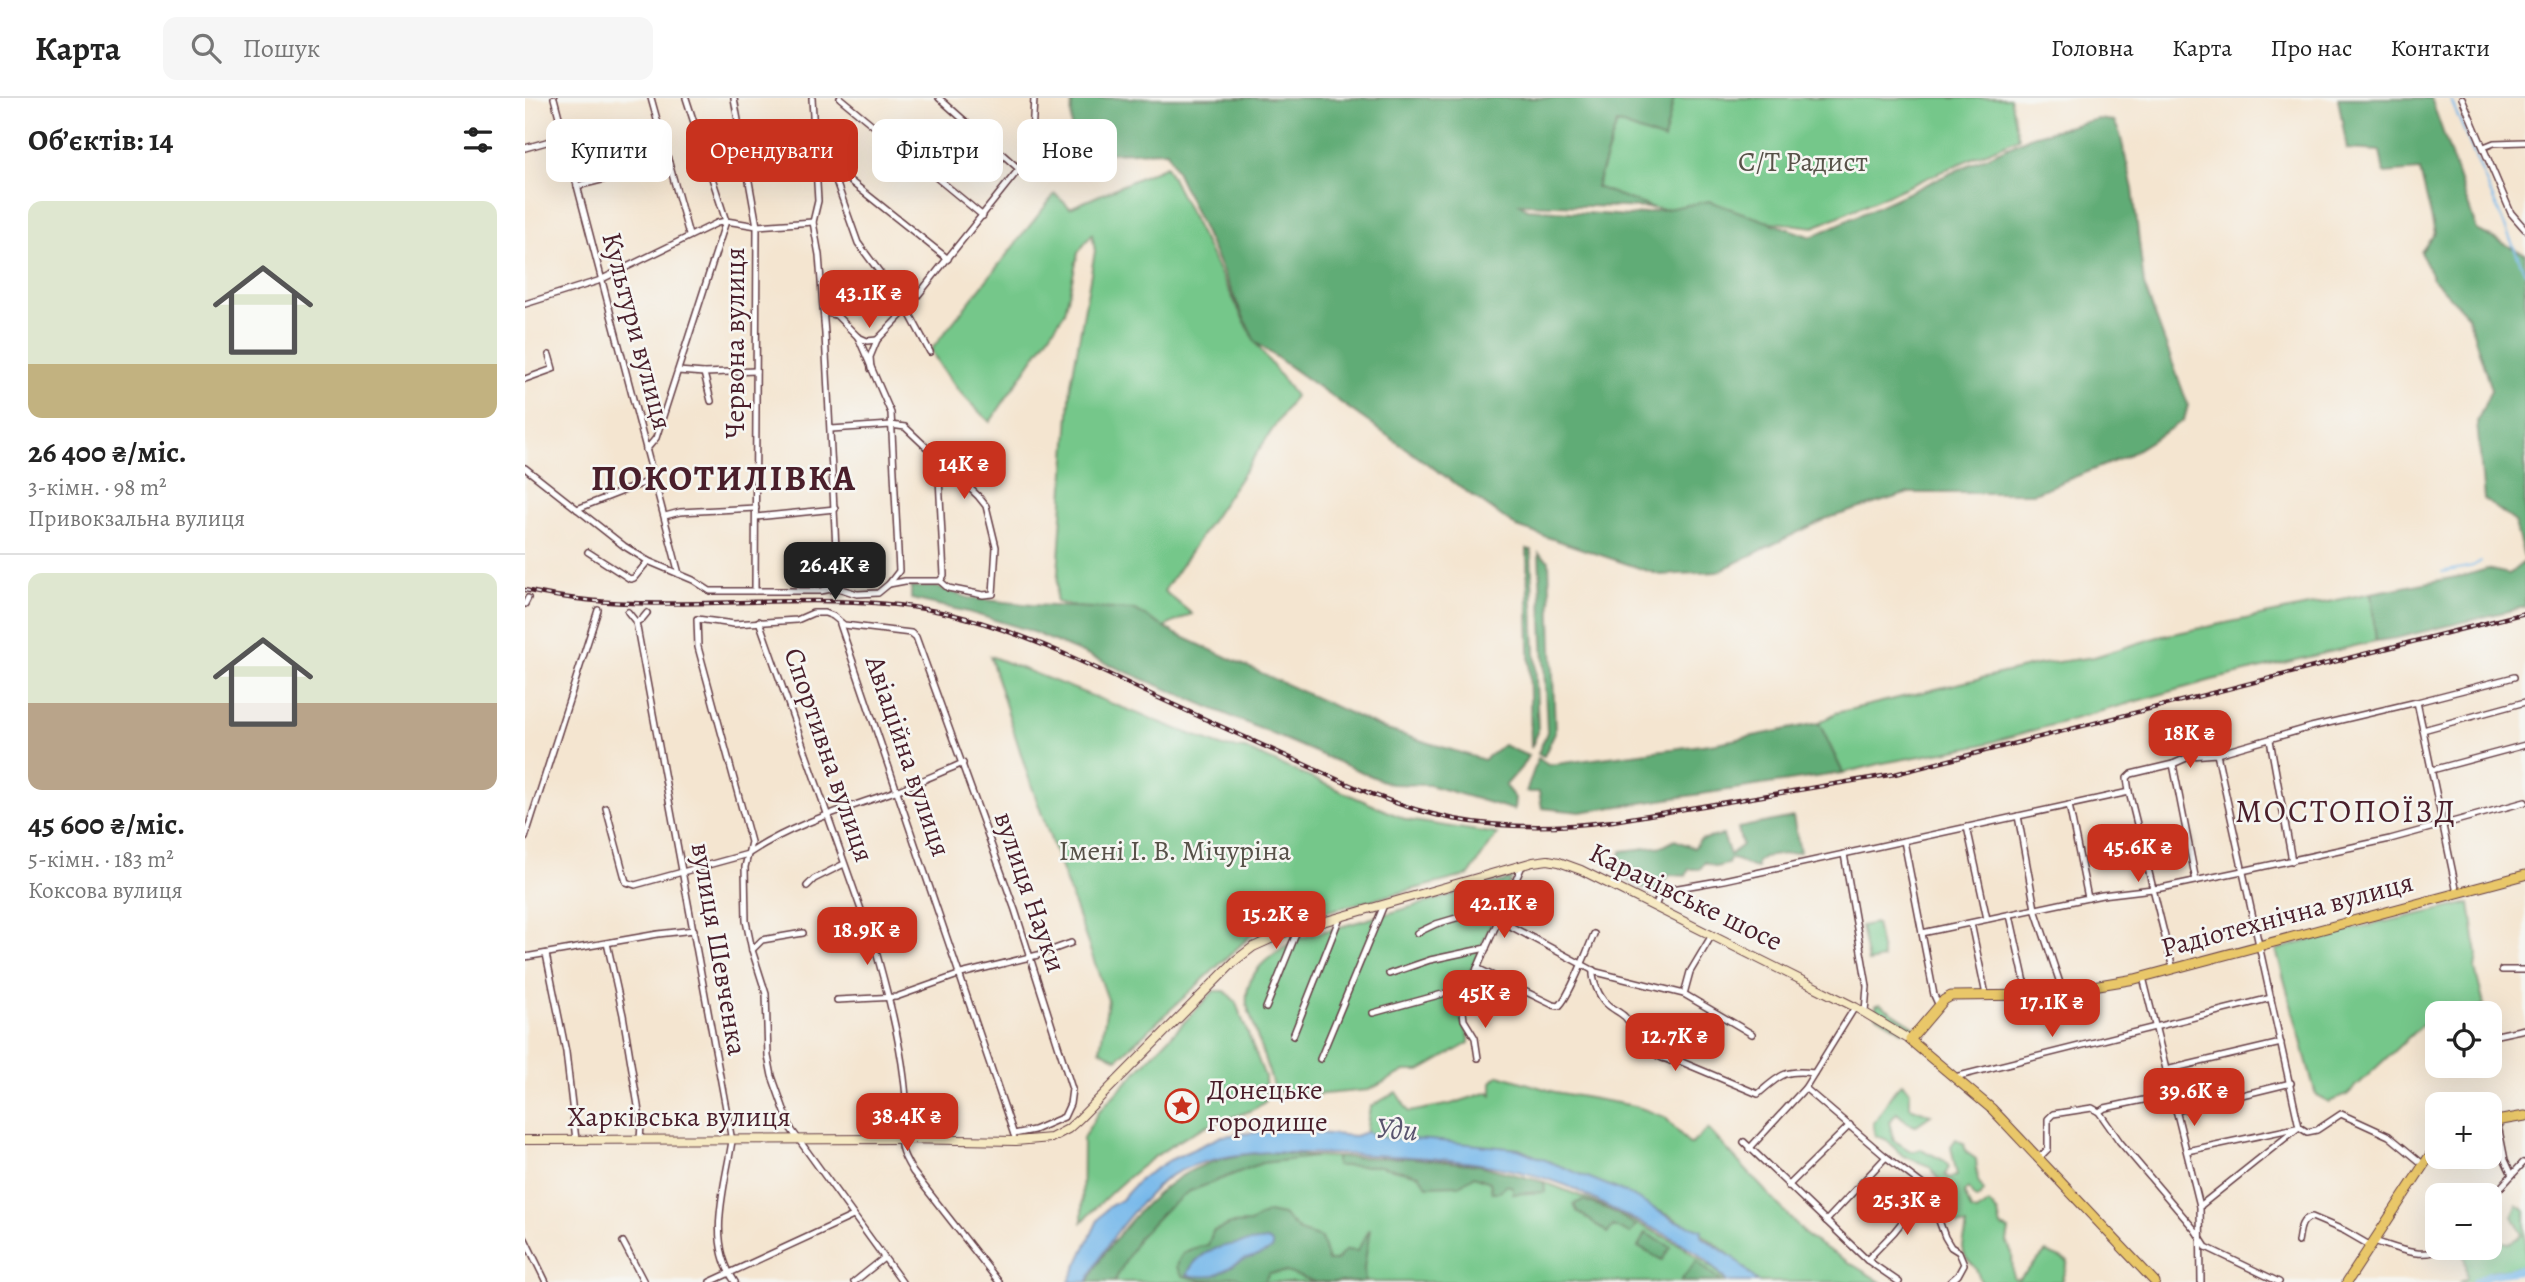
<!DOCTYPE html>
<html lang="uk">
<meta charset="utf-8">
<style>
body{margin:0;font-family:Alegreya,serif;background:#f6f6f6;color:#222;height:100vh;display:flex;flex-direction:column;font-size:26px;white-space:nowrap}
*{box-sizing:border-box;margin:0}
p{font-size:23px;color:#767676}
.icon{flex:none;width:38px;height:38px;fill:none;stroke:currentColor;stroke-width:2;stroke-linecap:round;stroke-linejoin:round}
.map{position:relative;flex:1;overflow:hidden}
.sheet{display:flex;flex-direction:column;background:#fff;width:525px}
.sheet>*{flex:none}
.hud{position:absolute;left:21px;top:21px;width:665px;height:63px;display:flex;gap:14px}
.controls{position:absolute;left:1900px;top:903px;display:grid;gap:14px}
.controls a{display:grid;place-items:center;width:77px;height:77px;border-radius:14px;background:#fff;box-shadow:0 7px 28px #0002;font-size:35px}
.price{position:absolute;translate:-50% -60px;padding:0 16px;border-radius:14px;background:#c8321e;color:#fff;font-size:23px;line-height:46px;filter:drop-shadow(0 2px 4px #0008)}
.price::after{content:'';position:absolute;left:50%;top:42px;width:21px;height:16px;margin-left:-10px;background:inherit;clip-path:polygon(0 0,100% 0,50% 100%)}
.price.active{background:#222;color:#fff}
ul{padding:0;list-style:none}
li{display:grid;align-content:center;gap:14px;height:371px;padding:0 28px}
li+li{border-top:2px solid #e0e0e0}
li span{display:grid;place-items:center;height:217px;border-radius:14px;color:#555}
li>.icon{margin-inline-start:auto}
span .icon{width:126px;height:126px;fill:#fffc;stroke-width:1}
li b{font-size:30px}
h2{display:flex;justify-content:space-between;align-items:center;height:84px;padding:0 28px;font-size:30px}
.pill{padding:0 24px;border-radius:14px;background:#fff;box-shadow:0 7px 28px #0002;font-size:24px;line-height:63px}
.pill.active{background:#c8321e;color:#fff}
header{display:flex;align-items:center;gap:42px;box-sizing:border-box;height:98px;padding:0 35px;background:#fff;border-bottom:2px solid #e0e0e0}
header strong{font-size:33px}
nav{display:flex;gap:38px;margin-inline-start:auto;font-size:24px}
.search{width:490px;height:63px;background:#f6f6f6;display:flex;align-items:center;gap:18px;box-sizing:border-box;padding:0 24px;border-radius:14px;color:#767676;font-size:26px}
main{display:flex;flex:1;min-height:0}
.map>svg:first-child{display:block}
</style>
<header>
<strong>Карта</strong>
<div class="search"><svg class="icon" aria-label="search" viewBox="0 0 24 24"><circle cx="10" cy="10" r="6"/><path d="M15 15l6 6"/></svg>Пошук</div>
<nav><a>Головна</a><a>Карта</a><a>Про нас</a><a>Контакти</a></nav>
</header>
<main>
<section class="sheet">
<h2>Об’єктів: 14<svg class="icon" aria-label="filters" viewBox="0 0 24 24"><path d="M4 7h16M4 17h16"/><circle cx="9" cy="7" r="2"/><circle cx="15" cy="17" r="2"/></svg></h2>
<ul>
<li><span style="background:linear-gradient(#dfe7d0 75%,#c2b280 0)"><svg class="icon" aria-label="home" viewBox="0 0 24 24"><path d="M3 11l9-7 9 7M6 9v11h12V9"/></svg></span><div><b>26 400 ₴/міс.</b><p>3-кімн. · 98 m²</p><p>Привокзальна вулиця</p></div></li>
<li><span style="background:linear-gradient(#dfe7d0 60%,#b9a48a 0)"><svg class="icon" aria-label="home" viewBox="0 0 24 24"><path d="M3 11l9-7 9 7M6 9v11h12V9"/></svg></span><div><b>45 600 ₴/міс.</b><p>5-кімн. · 183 m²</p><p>Коксова вулиця</p></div></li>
</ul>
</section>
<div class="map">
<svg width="2000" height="1184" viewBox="0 0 2000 1184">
<rect width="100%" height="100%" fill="#f6f6f2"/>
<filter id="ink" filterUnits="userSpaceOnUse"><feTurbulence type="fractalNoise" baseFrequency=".0143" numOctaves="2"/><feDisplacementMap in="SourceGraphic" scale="14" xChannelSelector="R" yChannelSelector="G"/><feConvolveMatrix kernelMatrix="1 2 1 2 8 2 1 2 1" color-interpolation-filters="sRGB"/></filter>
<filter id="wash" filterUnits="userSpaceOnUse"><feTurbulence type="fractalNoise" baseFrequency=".00686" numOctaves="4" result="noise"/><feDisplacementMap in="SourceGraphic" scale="28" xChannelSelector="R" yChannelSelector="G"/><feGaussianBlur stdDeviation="1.57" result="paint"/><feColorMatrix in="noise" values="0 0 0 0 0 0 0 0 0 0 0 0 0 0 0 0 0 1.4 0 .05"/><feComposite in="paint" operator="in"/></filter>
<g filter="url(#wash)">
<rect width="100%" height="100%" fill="#f4e5d0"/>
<g fill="#75c78a" stroke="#60735a" stroke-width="2">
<polygon points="1149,0 1485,0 1494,40 1289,129 1110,108 1071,90 1093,22"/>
<path d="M641 68 730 244 770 298 639 493 667 516 639 529 531 504 546 286 570 153 567 136 553 155 540 214 465 324C441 302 421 281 406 252L530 96 545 110Z"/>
<polygon points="1846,495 1851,543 1687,582 1456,647 1358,665 1318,675 1294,625 1311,615 1511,567 1569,559 1633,539"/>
<polygon points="465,558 698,649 720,651 882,722 972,736 944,777 733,831 592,961 575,952 583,902 502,675"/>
<path d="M986 781 930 908 944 939V945L895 973H880L844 992 788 997 750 993 722 907C718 874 747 856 772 841Z"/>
<polygon points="1945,805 1952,856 1950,871 1959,907 1930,915 1913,915 1913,920 1901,923 1822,997 1804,1004 1791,997 1751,852 1810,835"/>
<polygon points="1351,825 1358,861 1343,864 1336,828"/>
<path d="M689 893H700L710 903 740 979 741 1003C722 1019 702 1018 681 1028 630 1054 596 1082 557 1124L558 1040 574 1013Z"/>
<polygon points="1355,906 1390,929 1387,932 1377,933 1351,917 1351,907"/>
<polygon points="974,977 1030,994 1110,1008 1140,1019 1165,1047 1183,1031 1284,1140 1356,1184 1233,1184 1210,1161 1176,1135 1143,1117 994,1051 861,1040 841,1034 845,1009 871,994 884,1014 926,1006 964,994 967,997 967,984"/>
<path d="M1377 985 1385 994V1009L1406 1017 1390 1028 1383 1025 1372 1015 1364 1024 1369 1043C1377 1046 1380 1051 1388 1054L1396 1051 1420 1063 1424 1069 1420 1077 1424 1080 1432 1078 1426 1048 1431 1041 1439 1046 1441 1054 1451 1061 1453 1083 1459 1093 1455 1099 1451 1101 1443 1090 1439 1094 1446 1112 1452 1114 1464 1105 1473 1115 1476 1129 1484 1132 1482 1144 1487 1155 1488 1180 1494 1181 1521 1154 1543 1163 1536 1184H1456C1454 1179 1452 1172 1449 1168 1443 1162 1439 1160 1438 1150 1438 1142 1442 1136 1441 1127H1433L1418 1087 1404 1068 1378 1058 1360 1041 1350 1038 1348 1025C1360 1012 1363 996 1377 985Z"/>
<polygon points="744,1056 811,1059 1019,1084 1063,1101 1154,1146 1190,1172 1201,1184 583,1184 613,1133 672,1084"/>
<polygon points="1992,1107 2000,1112 2000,1168 1965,1173 1946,1184 1935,1184 1942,1180 1941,1167 1937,1150 1965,1150 1965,1133 1968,1141 1984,1145 1997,1137 1988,1118"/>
</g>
<g fill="#60ac76" stroke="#556650" stroke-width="2">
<polygon points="547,0 1149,0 1139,42 1092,25 1071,89 1128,110 995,106 1002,111 1104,118 1184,103 1286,139 1507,38 1572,21 1589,23 1595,36 1608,91 1619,187 1663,307 1659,322 1600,359 1509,395 1384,395 1300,421 1192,474 1135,477 992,429 730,244 642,53 582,55 546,33"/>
<polygon points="1813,0 1906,0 1952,132 2000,156 2000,509 1872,540 1851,543 1846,495 1942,477 1962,471 1984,476 2000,463 1989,423 1959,401 1952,324 1966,292 1943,218 1908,181 1896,154 1910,135 1895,72 1859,75 1855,53 1822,51"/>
<polygon points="1002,451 1006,452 1013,634 1006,650"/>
<polygon points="1014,455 1024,463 1030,634 1019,658 1013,656 1022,634"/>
<polygon points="386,489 411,489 444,500 507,507 610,512 651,536 859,631 959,662 978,647 1003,658 996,670 980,688 990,700 989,712 904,687 865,686 503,532 443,514 386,501"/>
<polygon points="1294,625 1318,675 1055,714 1017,710 1014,694 1001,694 1013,660 1023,667 1192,645"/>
<path d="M1268 719 1275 754 1239 759 1232 764V770C1222 769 1216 761 1205 761L1203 766 1191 769 1180 764 1175 771H1164L1161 778 1144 777 1131 797 1097 779 1090 766 1097 753 1139 748 1150 742 1169 750 1175 742 1198 737 1205 757 1217 747 1213 730Z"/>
<path d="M745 1054 791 1059 737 1065 663 1094 638 1114 614 1139 589 1184H564C571 1165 584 1149 597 1133 640 1080 676 1058 745 1054Z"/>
<polygon points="811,1059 886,1060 953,1067 1019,1084 1020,1094 988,1096 988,1089 981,1087 975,1094 967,1094 965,1084 949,1078 934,1087 902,1088 894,1077 854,1068 811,1068"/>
<polygon points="1058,1102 1087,1113 1111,1128 1105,1136 1088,1128 1083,1135 1052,1113 1049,1106"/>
<path d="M743 1114 758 1117 775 1133 796 1140 803 1163H810L821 1152 832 1153 845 1131 839 1170 840 1184H790L761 1174 744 1175 739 1184H721L711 1178 679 1183 658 1178 652 1169C655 1151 668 1150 683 1147L688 1133 706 1126 725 1125Z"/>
<polygon points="1120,1135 1146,1149 1137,1162 1113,1149"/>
<polygon points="1171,1163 1197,1184 1155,1184"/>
</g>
<g fill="#74b7ea" stroke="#5f6b8a" stroke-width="2">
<path d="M753 1032 830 1038 841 1034 861 1040 905 1042 993 1051 1102 1095 1149 1122 1177 1132 1176 1138 1210 1161 1233 1184H1202C1175 1149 1136 1134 1097 1116 1077 1107 1059 1094 1040 1087 947 1053 843 1058 745 1054 711 1056 676 1061 645 1078 638 1082 631 1090 625 1096 596 1125 581 1147 562 1184H544L573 1122 582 1110 597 1101 615 1081 645 1062 697 1038Z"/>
<path d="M742 1142 747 1145V1151C738 1157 731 1158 721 1161 695 1171 696 1183 662 1177 675 1145 713 1146 742 1142Z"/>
</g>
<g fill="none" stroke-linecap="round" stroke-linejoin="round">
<g stroke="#74b7ea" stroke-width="2">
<polyline points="1925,0 2000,175"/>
<polyline points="1917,474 1948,468 1956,463"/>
</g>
<polyline stroke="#74b7ea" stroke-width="8" points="1951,1184 1964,1177 2000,1171"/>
</g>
</g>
<g filter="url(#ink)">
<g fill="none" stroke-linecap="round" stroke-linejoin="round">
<defs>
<g id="street">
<polyline points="29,0 154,476"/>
<polyline points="126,0 164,137"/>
<polyline points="209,0 232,128 230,493"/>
<polyline points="287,0 293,103 288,124 294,157 300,236 313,490"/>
<polyline points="315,0 458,118"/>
<polyline points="414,0 494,71"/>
<polyline points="1937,0 1986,115 2000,131"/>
<polyline points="1959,49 1969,45 2000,44"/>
<polyline points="0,50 39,39"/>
<polyline points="290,55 423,161"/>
<polyline points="495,68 507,38"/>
<polyline points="306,69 333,145 382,211 405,254"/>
<polyline points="52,88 144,65"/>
<polyline points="0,206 73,183 192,125 201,123 232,128 288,124"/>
<polyline points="299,214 311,217 333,239 366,315 374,473 364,486"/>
<polyline points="333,239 342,243 352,242"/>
<polyline points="346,271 345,259 352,242 382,211 494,71 517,55 507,38 509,0"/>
<polyline points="153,273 179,275 231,273"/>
<polyline points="179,275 186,303"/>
<polyline points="0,281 28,271 24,257"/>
<polyline points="121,352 131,340 201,123 161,0"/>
<polyline points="413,360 419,477 415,483"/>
<polyline points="0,370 99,448 123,463 168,482 185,493 295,493 313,490 332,496 353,495 364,486 380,483 415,483 423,490 458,497 468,496 471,449 461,408 453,398 380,329 366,327 306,331"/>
<polyline points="52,411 129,381"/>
<polyline points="140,418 155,414 231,410"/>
<polyline points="231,419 310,411"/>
<polyline points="63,454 105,481 109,480 123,463"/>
<polyline points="0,506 3,500"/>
<path d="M103 514 111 524 207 1043C200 1089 181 1143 210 1184"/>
<path d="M234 523 352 857C363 897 374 938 379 980 380 990 382 1002 381 1012 378 1045 368 1041 388 1074L474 1184"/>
<polyline points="111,524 117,521 122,515"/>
<polyline points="315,526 489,1037"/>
<polyline points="1892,604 1989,579"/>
<polyline points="1898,632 1932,795"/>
<polyline points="1745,642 1767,763"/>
<polyline points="1692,656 1774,1029 1782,1034 1792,1032 1816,1016 1864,1038 1899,1067"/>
<polyline points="1648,666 1671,783"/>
<polyline points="1907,672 2000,647"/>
<polyline points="1604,694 1648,871"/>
<polyline points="1544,707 1563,800"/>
<path d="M81 710 101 784 110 787 223 756C269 725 321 711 373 692 395 684 417 674 438 665"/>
<polyline points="1493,718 1510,811 1538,894"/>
<polyline points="1442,729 1462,821"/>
<polyline points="0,740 73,512"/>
<polyline points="1379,743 1409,897 1414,908"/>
<polyline points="1319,756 1342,888 1340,914"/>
<polyline points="282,788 289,781 319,766"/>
<polyline points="1130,808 1135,797 1142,792 1199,782 1604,694 1602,680 1606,676 1648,666 1666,658 1692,656 1786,629 1892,604 1898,632 2000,604"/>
<polyline points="1485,817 1503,898"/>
<polyline points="974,822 1071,874 1159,896 1227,936"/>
<polyline points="1446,825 1461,897"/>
<polyline points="892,835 911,826 982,805"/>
<polyline points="1397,835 1577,797 1636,790 1717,773 1865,741 2000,704"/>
<polyline points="82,845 98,917 116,1026 115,1042"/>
<polyline points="227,852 237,842 278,835"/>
<polyline points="21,856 41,954 51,1042"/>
<polyline points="0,859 133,836 169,832"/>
<path d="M952 870 1028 907 1034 908C1043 901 1064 849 1069 836"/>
<path d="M1068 872C1067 882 1074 899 1082 906 1087 911 1095 914 1100 919 1113 934 1125 965 1152 962L1233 996C1255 977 1260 971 1289 975"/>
<polyline points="1977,872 2000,872"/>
<polyline points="864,876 905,862 961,850"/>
<polyline points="1618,879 1675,1108 1676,1184"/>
<polyline points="1159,896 1165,874 1187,837"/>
<polyline points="312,902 371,899 436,876 513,857 546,845"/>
<polyline points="741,910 773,831"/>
<polyline points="848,915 943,889"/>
<polyline points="1972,937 2000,931"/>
<polyline points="768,938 815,819"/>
<polyline points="953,960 950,940 939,922 937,905 997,768"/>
<polyline points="795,961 859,807"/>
<polyline points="1145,963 1162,928"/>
<polyline points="1641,972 1756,945"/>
<polyline points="1430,979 1746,900"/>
<polyline points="1280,990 1361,1059 1402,1090 1420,1139 1426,1149 1434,1154 1439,1166 1433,1177 1425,1184"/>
<polyline points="1651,1013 1766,985"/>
<polyline points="1574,1014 1595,1044 1670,1132 1681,1149 1754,1184"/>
<polyline points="1219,1044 1342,1162 1374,1184"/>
<polyline points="1224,1051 1280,990 1330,909"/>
<polyline points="1662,1053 1771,1030"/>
<polyline points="1514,1060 1523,1051 1523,1021 1528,1016 1567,1010 1574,1014 1580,1010 1647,996"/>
<polyline points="1987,1077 1998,1065"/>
<polyline points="1263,1088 1325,1027"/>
<polyline points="1965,1101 1987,1077 1980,1062 1972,1022"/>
<polyline points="1675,1108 1774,1029"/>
<polyline points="1301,1123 1361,1059"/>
<polyline points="0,1141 21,1184"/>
<path d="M1849 1143C1869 1149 1898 1163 1917 1150"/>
<polyline points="98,1144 119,1184"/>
<path d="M1773 1144C1775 1133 1775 1121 1787 1119L1820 1133 1846 1148"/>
<polyline points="1342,1162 1369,1134 1394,1103 1405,1096"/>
<polyline points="185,1184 328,1118"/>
<polyline points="329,1184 359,1160"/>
<polyline points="377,1184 266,1031 247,978 243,958 241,896 227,852 221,823 220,769 226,744 173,549 172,521 209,526 272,522 288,515 300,515 308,518 319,527 386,535 391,539 490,812 547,991 545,1006 539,1019 509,1032 489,1036"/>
</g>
<polyline id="secondary" points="0,1042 374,1041 491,1043 526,1040 543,1031 554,1021 711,862 728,849 759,835 1008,764 1023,762 1034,764 1056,772 1330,909 1385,942"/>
<g id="primary">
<polyline points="1965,1024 2000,1018"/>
<polyline points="1630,1184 1467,1011 1385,942 1419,902 1426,898 1514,897 1610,881 2000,777"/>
<polyline points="1822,1184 1913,1045"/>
</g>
</defs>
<use href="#street" stroke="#643d44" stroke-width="8"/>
<use href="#secondary" stroke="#643d44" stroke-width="10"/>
<use href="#primary" stroke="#643d44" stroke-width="11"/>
<use href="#street" stroke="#fff" stroke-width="5"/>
<use href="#secondary" stroke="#f6e9c3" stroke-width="8"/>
<use href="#primary" stroke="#e9c769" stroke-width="9"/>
<defs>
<path id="rail" d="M0 492C145 526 297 481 441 520 505 538 565 567 625 596 673 618 721 640 770 662 821 686 873 710 929 721 983 731 1035 730 1088 723L1370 676 2000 515"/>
</defs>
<use href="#rail" stroke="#4a1f2b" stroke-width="4.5"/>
<use href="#rail" stroke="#f6f6f2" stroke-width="2" stroke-dasharray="5" stroke-linecap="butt"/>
</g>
</g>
<defs>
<symbol id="sight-ring" viewBox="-11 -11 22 22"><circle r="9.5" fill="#f6f6f2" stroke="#c8321e" stroke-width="1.5"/><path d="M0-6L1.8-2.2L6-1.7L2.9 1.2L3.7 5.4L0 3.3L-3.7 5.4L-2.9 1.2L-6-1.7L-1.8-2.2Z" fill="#c8321e"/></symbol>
</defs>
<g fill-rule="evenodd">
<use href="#sight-ring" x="638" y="989" width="38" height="38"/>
</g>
<g text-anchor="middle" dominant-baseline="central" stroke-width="5" stroke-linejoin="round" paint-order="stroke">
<g font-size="28" fill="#575148" stroke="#f6f6f2">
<text x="1278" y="64">С/Т Радист</text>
<text x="650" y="753">Імені І. В. Мічуріна</text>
</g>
<g font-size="28" fill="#4a1f2b" stroke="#f6f6f2">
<text transform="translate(112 233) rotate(75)">Культури вулиця</text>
<text transform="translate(210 245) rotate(-90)">Червона вулиця</text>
<text transform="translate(304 657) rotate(71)">Спортивна вулиця</text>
<text transform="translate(383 658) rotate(71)">Авіаційна вулиця</text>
<text transform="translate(505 794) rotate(71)">вулиця Науки</text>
<text transform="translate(1161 799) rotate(26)">Карачівське шосе</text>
<text transform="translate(1762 817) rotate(-15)">Радіотехнічна вулиця</text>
<text transform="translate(194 851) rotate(80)">вулиця Шевченка</text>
<text x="154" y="1019">Харківська вулиця</text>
</g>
<g font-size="28" fill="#4a1f2b" stroke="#f6f6f2" text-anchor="start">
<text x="682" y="992">Донецьке<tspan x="682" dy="32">городище</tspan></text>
</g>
<g font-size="30" font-style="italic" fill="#59546e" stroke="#f6f6f2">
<text transform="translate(872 1031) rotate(4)">Уди</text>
</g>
<g font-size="32" letter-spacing="2" fill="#4a1f2b" stroke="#f6f6f2">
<text x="1821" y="713">МОСТОПОЇЗД</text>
</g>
<g font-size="35" font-weight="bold" letter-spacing="2" fill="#4a1f2b" stroke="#f6f6f2">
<text x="199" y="380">ПОКОТИЛІВКА</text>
</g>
</g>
</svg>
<div class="controls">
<a><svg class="icon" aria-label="locate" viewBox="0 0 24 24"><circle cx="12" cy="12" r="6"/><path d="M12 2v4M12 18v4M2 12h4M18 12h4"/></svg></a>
<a>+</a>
<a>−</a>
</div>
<b class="price" style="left:344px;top:232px">43.1K ₴</b>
<b class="price" style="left:439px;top:403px">14K ₴</b>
<b class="price active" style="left:310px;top:504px">26.4K ₴</b>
<b class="price" style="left:1665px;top:672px">18K ₴</b>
<b class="price" style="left:1613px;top:786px">45.6K ₴</b>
<b class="price" style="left:979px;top:842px">42.1K ₴</b>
<b class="price" style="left:751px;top:853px">15.2K ₴</b>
<b class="price" style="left:342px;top:869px">18.9K ₴</b>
<b class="price" style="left:960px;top:932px">45K ₴</b>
<b class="price" style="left:1527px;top:941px">17.1K ₴</b>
<b class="price" style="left:1150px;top:975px">12.7K ₴</b>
<b class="price" style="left:1669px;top:1030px">39.6K ₴</b>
<b class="price" style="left:382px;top:1055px">38.4K ₴</b>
<b class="price" style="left:1382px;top:1139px">25.3K ₴</b>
<div class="hud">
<a class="pill">Купити</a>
<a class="pill active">Орендувати</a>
<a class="pill">Фільтри</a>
<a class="pill">Нове</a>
</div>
</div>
</main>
